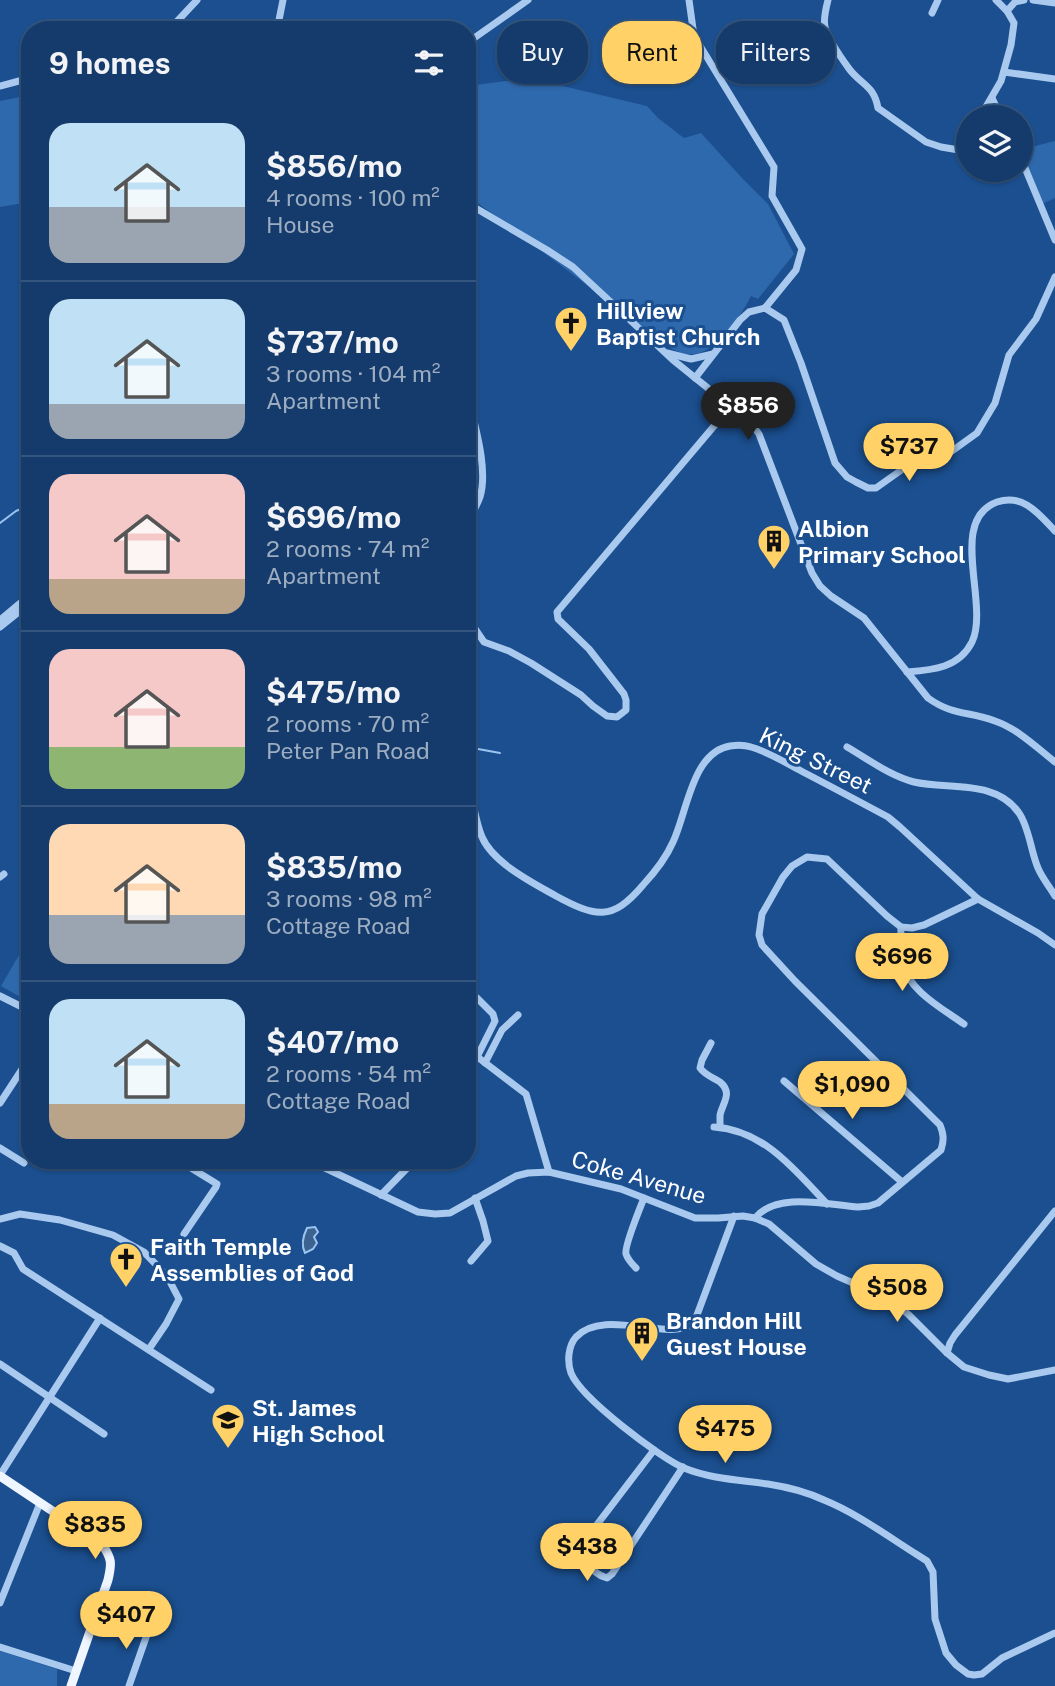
<!DOCTYPE html>
<meta charset="utf-8">
<style>
body{margin:0;font-family:"Public Sans",sans-serif;background:#214673;color:#f1f3f6;height:100vh;display:flex;flex-direction:column;font-size:26px;white-space:nowrap}
*{box-sizing:border-box;margin:0}
p{font-size:23px;color:#9dadc1}
.icon{flex:none;width:38px;height:38px;fill:none;stroke:currentColor;stroke-width:2;stroke-linecap:round;stroke-linejoin:round}
.map{position:relative;flex:1;overflow:hidden}
.panel{position:absolute;left:21px;top:21px;width:455px;height:1148px;display:flex;flex-direction:column;background:#143b6b;border-radius:28px;box-shadow:0 2px 5px #0004,0 0 0 2px #33557e}
.panel>*{flex:none}
.guide{position:absolute;left:497px;top:21px;width:452px;height:63px;display:flex;gap:14px}
.controls{position:absolute;left:956px;top:105px;display:grid;gap:14px}
.controls a{display:grid;place-items:center;width:77px;height:77px;border-radius:50%;background:#143b6b;box-shadow:0 2px 5px #0004,0 0 0 2px #33557e;font-size:35px}
.price{position:absolute;translate:-50% -60px;padding:0 16px;border-radius:24px;background:#ffd166;color:#111;font-size:23px;line-height:46px;filter:drop-shadow(0 2px 4px #0008)}
.price::after{content:'';position:absolute;left:50%;top:42px;width:21px;height:16px;margin-left:-10px;background:inherit;clip-path:polygon(0 0,100% 0,50% 100%)}
.price.on{background:#222;color:#fff}
ul{padding:0;list-style:none}
li{display:flex;align-items:center;gap:21px;height:175px;padding:0 28px}
li+li{border-top:2px solid #33557e}
li span{display:grid;place-items:center;flex:none;width:196px;height:140px;border-radius:21px;color:#555}
li>.icon{margin-inline-start:auto}
span .icon{width:84px;height:84px;fill:#fffc;stroke-width:1}
li b{font-size:30px}
h2{display:flex;justify-content:space-between;align-items:center;height:84px;padding:0 28px;font-size:30px}
.tag{padding:0 24px;border-radius:28px;background:#143b6b;box-shadow:0 2px 5px #0004,0 0 0 2px #33557e;font-size:24px;line-height:63px}
.tag.on{background:#ffd166;color:#111}
.map>svg:first-child{display:block}
</style>
<div class="map">
<svg width="1055" height="1686" viewBox="0 0 1055 1686">
<rect width="100%" height="100%" fill="#1b4f8f"/>
<g fill="#2e69ad">
<path d="M529 78 647 106 658 118 684 138 701 133 742 178 768 204 794 254 758 299 751 296C741 316 714 358 688 354 683 354 677 351 672 349L467 195V86Z"/>
<polygon points="30,95 30,202 0,207 0,101"/>
<polygon points="1023,137 1031,147 1055,141 1055,198 1042,204 1020,152 1020,138"/>
<polygon points="19,955 30,962 29,1002 1,986"/>
<polygon points="0,1651 57,1669 57,1686 0,1686"/>
</g>
<path fill="#3c6290" stroke="#9cc4f0" stroke-width="2" d="M315 1227 318 1232 314 1237 317 1243 313 1249 305 1253C301 1245 303 1236 307 1228Z"/>
<g fill="none" stroke-linecap="round" stroke-linejoin="round">
<g stroke="#9cc4f0" stroke-width="2">
<polyline points="0,523 16,511 30,505"/>
<polyline points="467,747 500,753"/>
</g>
<g stroke="#a9c9ee" stroke-width="7">
<polyline points="689,0 694,36 774,167 772,196 802,249 796,270 765,308"/>
<path d="M828 0C826 8 823 19 825 27 828 40 842 59 850 70 863 86 874 86 878 108L926 142 941 147 959 150 968 137"/>
<polyline points="1033,0 1055,3"/>
<polyline points="1007,11 1015,2 1024,0"/>
<polyline points="932,13 938,0"/>
<polyline points="169,30 197,0"/>
<polyline points="222,30 234,30"/>
<polyline points="277,30 283,0"/>
<polyline points="467,43 528,0"/>
<polyline points="1004,72 1055,79"/>
<polyline points="0,86 30,78"/>
<polyline points="992,98 1001,117"/>
<polyline points="980,117 1001,81 1011,45 1014,23 1007,11 996,0"/>
<polyline points="1020,156 1055,240"/>
<path d="M467 203 547 250 573 267 673 360 750 422 759 434 812 573 820 586 831 596 864 618 928 698C953 716 969 711 995 721 1018 729 1036 747 1055 762"/>
<polyline points="765,308 784,320 801,363 835,463 847,477 856,482 868,488 876,488 914,461 952,451 977,433 995,403 1009,355 1036,319 1055,277"/>
<polyline points="667,353 691,359 713,354"/>
<polyline points="695,378 740,320 749,312 765,308"/>
<path d="M467 391C473 420 489 468 480 497 477 506 472 514 467 522"/>
<polyline points="467,617 484,642 509,651 531,663 581,695 593,706 607,716 617,717 626,710 626,700 624,694 589,649 558,619 557,612 731,406"/>
<polyline points="0,620 30,595"/>
<polyline points="0,627 30,603"/>
<path d="M907 672C933 670 959 668 972 642 990 604 947 520 997 502 1023 493 1039 514 1055 531"/>
<path d="M847 747C868 759 890 776 914 782 948 790 996 779 1019 813 1029 827 1031 852 1038 868 1042 878 1050 887 1055 896"/>
<path d="M467 781C473 798 475 821 482 837 493 863 533 883 556 896 595 917 612 922 643 885 655 872 666 858 673 842 687 813 692 752 730 746 736 745 745 745 751 747 769 752 786 763 803 772 832 787 860 802 888 817L900 827 978 899 1038 933 1055 945"/>
<polyline points="0,877 4,874"/>
<path d="M901 927C901 938 899 951 901 961 909 991 940 1007 964 1024"/>
<polyline points="0,996 30,1011"/>
<polyline points="477,998 493,1014 495,1021 477,1057"/>
<path d="M711 1043 702 1060 700 1068C706 1076 713 1077 720 1082 733 1093 723 1102 720 1115 720 1119 720 1123 720 1127"/>
<polyline points="467,1049 526,1094 549,1172"/>
<polyline points="485,1063 502,1030 518,1015"/>
<polyline points="784,1081 902,1182"/>
<polyline points="0,1103 30,1057"/>
<path d="M714 1127C764 1130 795 1170 827 1204"/>
<polyline points="0,1148 24,1163"/>
<polyline points="178,1160 217,1184 216,1187 184,1234"/>
<polyline points="308,1160 418,1212 435,1214 450,1213 516,1176 528,1173 549,1172 621,1189 695,1218 718,1218 743,1216 755,1218 769,1224 816,1264 837,1276 887,1298 908,1314 947,1353 964,1367 989,1375 1008,1379 1055,1370"/>
<polyline points="381,1195 415,1160"/>
<path d="M734 1216 694 1323C669 1343 604 1307 576 1337 568 1346 567 1362 571 1373 581 1398 659 1457 684 1468 711 1479 740 1480 768 1484 787 1487 807 1492 824 1500 856 1513 886 1535 916 1554L927 1561 933 1572 935 1619 946 1653 956 1665 968 1674 974 1675 982 1674 1002 1658 1055 1633"/>
<path d="M755 1218C777 1191 828 1205 858 1207L869 1206 878 1203 941 1150C944 1140 944 1135 940 1125L795 981 762 945 759 935 762 914 783 877 792 866 807 857 827 859 887 916 901 927 912 928 924 925 978 899"/>
<polyline points="0,1219 20,1214 60,1220 113,1235 144,1252 167,1276 179,1299 166,1324 149,1349"/>
<polyline points="0,1246 14,1253 23,1269 211,1390"/>
<polyline points="471,1261 488,1241 483,1221 475,1198"/>
<path d="M636 1268C633 1265 628 1260 626 1254 624 1247 640 1208 644 1198"/>
<polyline points="947,1353 950,1343 955,1335 1055,1211"/>
<polyline points="0,1364 104,1434"/>
<path d="M654 1450 586 1539C581 1556 590 1573 607 1578L612 1574 683 1467"/>
<polyline points="0,1475 100,1318"/>
<polyline points="0,1603 40,1503"/>
<polyline points="0,1647 76,1671"/>
<polyline points="129,1686 150,1626"/>
</g>
<path stroke="#f0f6ff" stroke-width="9" d="M0 1476 102 1544C112 1559 112 1563 108 1580L71 1686"/>
</g>
<defs>
<symbol id="church-pin" viewBox="-11 -11 22 30"><path d="M0 17L-7.5 6A9.5 9.5 0 1 1 7.5 6Z" fill="#ffd166" stroke="#1b4f8f"/><path d="M-1.2-6h2.4v3.5h3.3v2.4h-3.3V6h-2.4V-.1h-3.3v-2.4h3.3Z" fill="#111"/></symbol>
<symbol id="building-pin" viewBox="-11 -11 22 30"><path d="M0 17L-7.5 6A9.5 9.5 0 1 1 7.5 6Z" fill="#ffd166" stroke="#1b4f8f"/><path d="M-4-6H4V6H1V3H-1V6H-4ZM-2.5-4.3h1.7v1.8h-1.7ZM.8-4.3h1.7v1.8H.8ZM-2.5-1h1.7V.8h-1.7ZM.8-1h1.7V.8H.8Z" fill="#111"/></symbol>
<symbol id="school-pin" viewBox="-11 -11 22 30"><path d="M0 17L-7.5 6A9.5 9.5 0 1 1 7.5 6Z" fill="#ffd166" stroke="#1b4f8f"/><path d="M0-5L7-2L0 1L-7-2ZM-4 1L0 2.5L4 1V4Q0 6-4 4Z" fill="#111"/></symbol>
</defs>
<g fill-rule="evenodd">
<use href="#church-pin" x="552" y="304" width="38" height="52"/>
<use href="#building-pin" x="755" y="522" width="38" height="52"/>
<use href="#church-pin" x="107" y="1240" width="38" height="52"/>
<use href="#building-pin" x="623" y="1314" width="38" height="52"/>
<use href="#school-pin" x="209" y="1401" width="38" height="52"/>
</g>
<g text-anchor="middle" dominant-baseline="central" stroke-width="6" stroke-linejoin="round" paint-order="stroke">
<g font-size="23" font-weight="bold" fill="#fff" stroke="#1b4f8f" text-anchor="start">
<text x="596" y="310">Hillview<tspan x="596" dy="26">Baptist Church</tspan></text>
<text x="798" y="528">Albion<tspan x="798" dy="26">Primary School</tspan></text>
<text x="150" y="1246">Faith Temple<tspan x="150" dy="26">Assemblies of God</tspan></text>
<text x="666" y="1320">Brandon Hill<tspan x="666" dy="26">Guest House</tspan></text>
<text x="252" y="1407">St. James<tspan x="252" dy="26">High School</tspan></text>
</g>
<g font-size="23" fill="#fff" stroke="#1b4f8f">
<text transform="translate(816 760) rotate(26)">King Street</text>
<text transform="translate(639 1177) rotate(16)">Coke Avenue</text>
</g>
</g>
</svg>
<div class="controls">
<a><svg class="icon" aria-label="layers" viewBox="0 0 24 24"><path d="M12 4l9 5-9 5-9-5zM3 14l9 5 9-5"/></svg></a>
</div>
<b class="price on" style="left:748px;top:442px">$856</b>
<b class="price" style="left:909px;top:483px">$737</b>
<b class="price" style="left:902px;top:993px">$696</b>
<b class="price" style="left:852px;top:1121px">$1,090</b>
<b class="price" style="left:897px;top:1324px">$508</b>
<b class="price" style="left:725px;top:1465px">$475</b>
<b class="price" style="left:95px;top:1561px">$835</b>
<b class="price" style="left:587px;top:1583px">$438</b>
<b class="price" style="left:126px;top:1651px">$407</b>
<div class="guide">
<a class="tag">Buy</a>
<a class="tag on">Rent</a>
<a class="tag">Filters</a>
</div>
<section class="panel">
<h2>9 homes<svg class="icon" aria-label="filters" viewBox="0 0 24 24"><path d="M4 7h16M4 17h16"/><circle cx="9" cy="7" r="2"/><circle cx="15" cy="17" r="2"/></svg></h2>
<ul>
<li><span style="background:linear-gradient(#bfe0f5 60%,#9aa5b1 0)"><svg class="icon" aria-label="home" viewBox="0 0 24 24"><path d="M3 11l9-7 9 7M6 9v11h12V9"/></svg></span><div><b>$856/mo</b><p>4 rooms · 100 m²</p><p>House</p></div></li>
<li><span style="background:linear-gradient(#bfe0f5 75%,#9aa5b1 0)"><svg class="icon" aria-label="home" viewBox="0 0 24 24"><path d="M3 11l9-7 9 7M6 9v11h12V9"/></svg></span><div><b>$737/mo</b><p>3 rooms · 104 m²</p><p>Apartment</p></div></li>
<li><span style="background:linear-gradient(#f6c9c9 75%,#b9a48a 0)"><svg class="icon" aria-label="home" viewBox="0 0 24 24"><path d="M3 11l9-7 9 7M6 9v11h12V9"/></svg></span><div><b>$696/mo</b><p>2 rooms · 74 m²</p><p>Apartment</p></div></li>
<li><span style="background:linear-gradient(#f6c9c9 70%,#8fb573 0)"><svg class="icon" aria-label="home" viewBox="0 0 24 24"><path d="M3 11l9-7 9 7M6 9v11h12V9"/></svg></span><div><b>$475/mo</b><p>2 rooms · 70 m²</p><p>Peter Pan Road</p></div></li>
<li><span style="background:linear-gradient(#ffd9b3 65%,#9aa5b1 0)"><svg class="icon" aria-label="home" viewBox="0 0 24 24"><path d="M3 11l9-7 9 7M6 9v11h12V9"/></svg></span><div><b>$835/mo</b><p>3 rooms · 98 m²</p><p>Cottage Road</p></div></li>
<li><span style="background:linear-gradient(#bfe0f5 75%,#b9a48a 0)"><svg class="icon" aria-label="home" viewBox="0 0 24 24"><path d="M3 11l9-7 9 7M6 9v11h12V9"/></svg></span><div><b>$407/mo</b><p>2 rooms · 54 m²</p><p>Cottage Road</p></div></li>
</ul>
</section>
</div>
